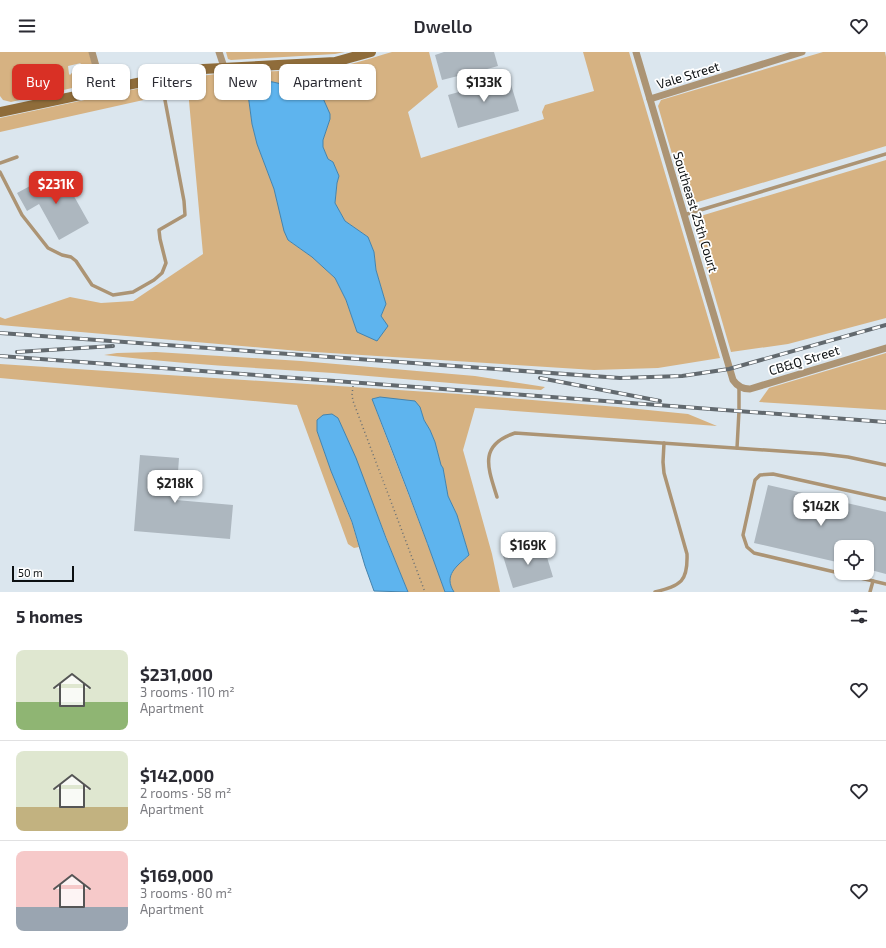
<!DOCTYPE html>
<meta charset="utf-8">
<style>
body{margin:0;font-family:"Exo 2",sans-serif;background:#f2f2f3;color:#2b2b33;height:100vh;display:flex;flex-direction:column;font-size:15px;white-space:nowrap}
*{box-sizing:border-box;margin:0}
p{font-size:13px;color:#7c7c81}
.icon{flex:none;width:22px;height:22px;fill:none;stroke:currentColor;stroke-width:2;stroke-linecap:round;stroke-linejoin:round}
.map{position:relative;height:540px;overflow:hidden}
.drawer{display:flex;flex-direction:column;background:#fff;flex:1}
.drawer>*{flex:none}
.guide{position:absolute;left:12px;top:12px;width:400px;height:36px;display:flex;gap:8px}
.tools{position:absolute;left:834px;top:488px;display:grid;gap:8px}
.tools a{display:grid;place-items:center;width:40px;height:40px;border-radius:8px;background:#fff;box-shadow:0 1px 3px #0004;font-size:20px}
.scale{position:absolute;left:12px;bottom:10px;width:62px;box-sizing:border-box;padding-left:4px;border:2px solid #0c1012;border-top:0;font-size:11px;line-height:14px;white-space:nowrap;color:#0c1012;-webkit-text-stroke:3px #fff;paint-order:stroke}
.price{position:absolute;translate:-50% -34px;padding:0 9px;border-radius:8px;background:#fff;color:#222;font-size:13px;line-height:26px;filter:drop-shadow(0 1px 2px #0008)}
.price::after{content:'';position:absolute;left:50%;top:24px;width:12px;height:9px;margin-left:-6px;background:inherit;clip-path:polygon(0 0,100% 0,50% 100%)}
.price.selected{background:#d93025;color:#fff}
ul{padding:0;list-style:none}
li{display:flex;align-items:center;gap:12px;height:100px;padding:0 16px}
li+li{border-top:1px solid #e1e1e2}
li span{display:grid;place-items:center;flex:none;width:112px;height:80px;border-radius:8px;color:#555}
li>.icon{margin-inline-start:auto}
span .icon{width:48px;height:48px;fill:#fffc;stroke-width:1}
li b{font-size:17px}
h2{display:flex;justify-content:space-between;align-items:center;height:48px;padding:0 16px;font-size:17px}
.pill{padding:0 14px;border-radius:8px;background:#fff;box-shadow:0 1px 3px #0004;font-size:14px;line-height:36px}
.pill.selected{background:#d93025;color:#fff}
header{display:flex;justify-content:space-between;align-items:center;height:52px;padding:0 16px;background:#fff;font-size:18px;font-weight:600}
.map>svg:first-child{display:block}
</style>
<header><svg class="icon" aria-label="menu" viewBox="0 0 24 24"><path d="M4 6h16M4 12h16M4 18h16"/></svg>Dwello<svg class="icon" aria-label="heart" viewBox="0 0 24 24"><path d="M12 20l-8-8c-3-5 5-10 8-4 3-6 11-1 8 4z"/></svg></header>
<div class="map">
<svg width="886" height="540" viewBox="0 0 886 540">
<rect width="100%" height="100%" fill="#dbe6ee"/>
<g fill="#d6b282" fill-rule="evenodd">
<path d="M0 0H89C91 10 97 21 94 31L11 50 3 48 0 44ZM81 11 70 23 69 22 68 14Z"/>
<polygon points="226,0 345,0 335,2 231,8 228,7"/>
<path d="M392 0H429L438 35 408 60 421 106 541 68 544 67 542 60 545 53 594 39 583 0H629L720 306 658 316 594 318 299 299 0 273V265L5 267 70 245 101 251 133 249 203 202 188 38 175 41 177 29C226 16 277 22 327 16 349 14 371 6 392 0ZM263 29C282 30 290 37 310 29L322 36V44L330 67 323 88V95L328 107 333 110 339 124 337 131 335 151 345 169 368 185 374 200 376 218 386 252 381 264 357 280 346 248 335 226 312 205 288 188 274 137 257 92 252 72 248 42 252 34Z"/>
<polygon points="823,0 885,0 886,5 886,94 691,152 686,150 658,54 661,48"/>
<polygon points="150,34 153,35 157,45 0,80 0,66"/>
<polygon points="886,108 886,266 788,292 731,300 693,169 694,166"/>
<path d="M156 300 301 309 475 324 545 335 541 338C471 333 402 327 333 321 256 316 180 312 104 303L117 301Z"/>
<polygon points="886,301 886,358 759,350 769,336"/>
<path d="M0 312 459 342 618 355 688 362 717 374 475 356 463 398 492 502 500 540H454C443 523 457 514 469 503L457 463 448 444 443 416 441 414 435 390 430 378 424 368 420 355 380 345 372 347C396 412 422 475 445 540H408C384 482 363 423 338 366L317 379 331 419 352 471 359 495 354 496 348 492 297 353 0 326Z"/>
</g>
<g fill="#5eb4ee" stroke="#4583ac">
<polygon points="263,29 273,30 290,34 302,32 310,29 318,31 322,36 322,44 330,62 330,67 323,88 323,95 328,107 333,110 339,124 337,131 335,151 345,169 368,185 374,200 376,218 386,252 381,264 388,274 377,289 357,280 346,248 335,226 312,205 288,188 284,179 274,137 257,92 252,72 248,42 252,34"/>
<path d="M380 345 415 349 420 355 424 368 430 378 435 390 441 413 443 416 448 444 457 463 469 503C457 514 443 523 454 540H445C422 475 397 411 372 347Z"/>
<polygon points="332,362 338,366 356,406 386,486 408,540 374,539 365,514 352,470 331,419 317,379 317,368 323,363"/>
</g>
<g fill="#adb7bf">
<polygon points="444,0 494,0 498,14 462,24 462,23 442,28 435,3"/>
<polygon points="509,26 519,59 458,76 448,43"/>
<polygon points="61,121 89,171 59,188 39,152 27,159 17,141 30,134 32,137"/>
<polygon points="140,403 179,406 176,448 233,453 230,487 134,479"/>
<polygon points="768,433 886,460 886,522 867,517 867,495 841,495 841,511 754,491"/>
<polygon points="543,492 553,525 513,536 503,504"/>
</g>
<g fill="none" stroke-linecap="round" stroke-linejoin="round">
<polyline stroke="#697075" stroke-width="1.5" stroke-dasharray="1 3" stroke-linecap="butt" points="353,334 352,343 353,349 425,540"/>
<g stroke="#ac9474" stroke-width="3.5">
<polyline points="0,111 17,105"/>
<polyline points="0,120 22,163 48,196 62,203 71,205 76,209 92,233 113,243 133,240 154,228 162,221 166,211 160,187 159,178 185,163 184,149 161,27"/>
<polyline points="684,163 886,102"/>
<polyline points="737,396 739,359 739,335"/>
<path d="M497 445C488 416 478 393 515 381L823 402 848 405 886 413"/>
<polyline points="886,447 773,422 760,423 755,428 743,483 747,495 754,501 886,532"/>
<path d="M655 540C681 533 688 530 687 502L664 421 663 410 664 391"/>
<polyline points="870,540 873,529"/>
</g>
<g stroke="#ac9474" stroke-width="7">
<polyline points="92,0 103,39"/>
<polyline points="219,0 224,15"/>
<path d="M636 0 733 328C737 334 742 337 750 337L886 296"/>
<polyline points="650,47 802,0"/>
</g>
<polyline stroke="#8f6c3a" stroke-width="10" points="0,60 203,17 335,10 371,0"/>
<defs>
<g id="rail">
<polyline points="0,281 620,326 682,324 729,317 886,273"/>
<polyline points="17,300 113,294"/>
<polyline points="0,304 886,370"/>
<polyline points="540,326 660,349"/>
</g>
</defs>
<use href="#rail" stroke="#62696e" stroke-width="4"/>
<use href="#rail" stroke="#fff" stroke-width="2.5" stroke-dasharray="8" stroke-linecap="butt"/>
</g>
<g text-anchor="middle" dominant-baseline="central" stroke-width="3.5" stroke-linejoin="round" paint-order="stroke">
<g font-size="13" fill="#0c1012" stroke="#fff">
<text transform="translate(688 23) rotate(-17)">Vale Street</text>
<text transform="translate(696 160) rotate(73)">Southeast 25th Court</text>
<text transform="translate(804 308) rotate(-17)">CB&amp;Q Street</text>
</g>
</g>
</svg>
<div class="tools">
<a><svg class="icon" aria-label="locate" viewBox="0 0 24 24"><circle cx="12" cy="12" r="6"/><path d="M12 2v4M12 18v4M2 12h4M18 12h4"/></svg></a>
</div>
<div class="scale">50 m</div>
<b class="price" style="left:484px;top:51px">$133K</b>
<b class="price selected" style="left:56px;top:153px">$231K</b>
<b class="price" style="left:175px;top:452px">$218K</b>
<b class="price" style="left:821px;top:475px">$142K</b>
<b class="price" style="left:528px;top:514px">$169K</b>
<div class="guide">
<a class="pill selected">Buy</a>
<a class="pill">Rent</a>
<a class="pill">Filters</a>
<a class="pill">New</a>
<a class="pill">Apartment</a>
</div>
</div>
<section class="drawer">
<h2>5 homes<svg class="icon" aria-label="filters" viewBox="0 0 24 24"><path d="M4 7h16M4 17h16"/><circle cx="9" cy="7" r="2"/><circle cx="15" cy="17" r="2"/></svg></h2>
<ul>
<li><span style="background:linear-gradient(#dfe7d0 65%,#8fb573 0)"><svg class="icon" aria-label="home" viewBox="0 0 24 24"><path d="M3 11l9-7 9 7M6 9v11h12V9"/></svg></span><div><b>$231,000</b><p>3 rooms · 110 m²</p><p>Apartment</p></div><svg class="icon" aria-label="heart" viewBox="0 0 24 24"><path d="M12 20l-8-8c-3-5 5-10 8-4 3-6 11-1 8 4z"/></svg></li>
<li><span style="background:linear-gradient(#dfe7d0 70%,#c2b280 0)"><svg class="icon" aria-label="home" viewBox="0 0 24 24"><path d="M3 11l9-7 9 7M6 9v11h12V9"/></svg></span><div><b>$142,000</b><p>2 rooms · 58 m²</p><p>Apartment</p></div><svg class="icon" aria-label="heart" viewBox="0 0 24 24"><path d="M12 20l-8-8c-3-5 5-10 8-4 3-6 11-1 8 4z"/></svg></li>
<li><span style="background:linear-gradient(#f6c9c9 70%,#9aa5b1 0)"><svg class="icon" aria-label="home" viewBox="0 0 24 24"><path d="M3 11l9-7 9 7M6 9v11h12V9"/></svg></span><div><b>$169,000</b><p>3 rooms · 80 m²</p><p>Apartment</p></div><svg class="icon" aria-label="heart" viewBox="0 0 24 24"><path d="M12 20l-8-8c-3-5 5-10 8-4 3-6 11-1 8 4z"/></svg></li>
</ul>
</section>
